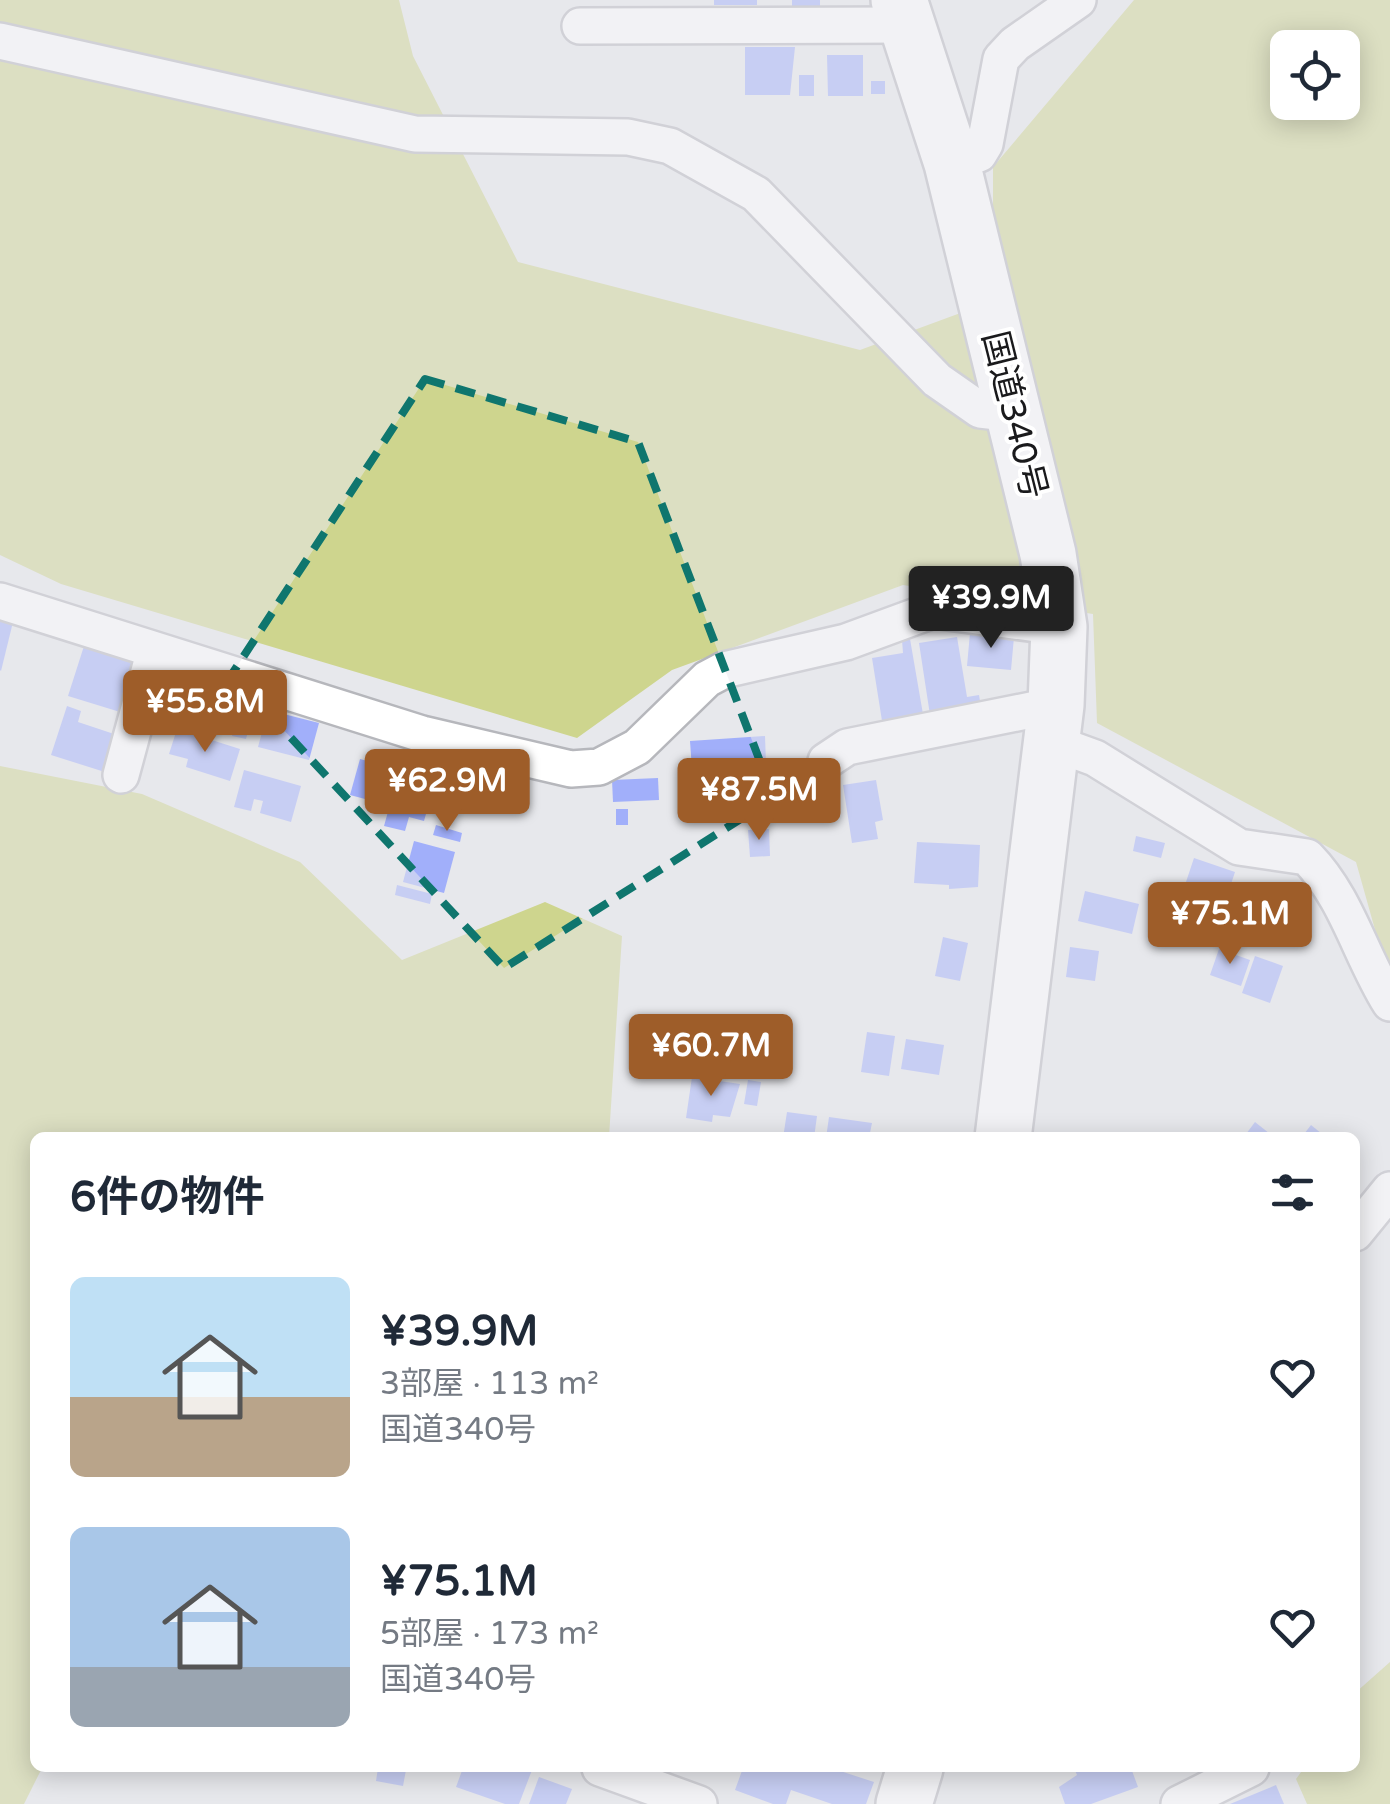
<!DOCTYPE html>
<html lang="ja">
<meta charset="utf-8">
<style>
body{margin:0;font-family:"Varela Round","Noto Sans JP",sans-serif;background:#f6f6f7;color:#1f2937;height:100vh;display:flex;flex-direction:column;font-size:38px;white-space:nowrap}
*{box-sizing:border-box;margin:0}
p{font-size:32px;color:#747a83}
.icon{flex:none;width:55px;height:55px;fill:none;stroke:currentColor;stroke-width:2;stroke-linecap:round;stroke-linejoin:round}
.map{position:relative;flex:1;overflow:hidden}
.drawer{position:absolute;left:30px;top:1132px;width:1330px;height:640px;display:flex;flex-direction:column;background:#fff;border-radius:15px;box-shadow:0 5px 25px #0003}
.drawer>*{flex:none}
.controls{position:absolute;left:1270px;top:30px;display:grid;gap:20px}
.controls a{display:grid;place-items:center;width:90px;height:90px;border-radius:15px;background:#fff;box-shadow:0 5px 25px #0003;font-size:50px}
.price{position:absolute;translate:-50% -85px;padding:0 22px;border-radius:10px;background:#9e5d29;color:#fff;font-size:32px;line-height:65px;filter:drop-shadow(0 2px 5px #0008)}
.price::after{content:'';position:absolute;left:50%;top:60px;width:30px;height:22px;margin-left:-15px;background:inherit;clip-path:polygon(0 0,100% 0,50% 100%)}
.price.active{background:#222;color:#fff}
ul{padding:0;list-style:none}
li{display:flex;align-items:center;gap:30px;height:250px;padding:0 40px}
li span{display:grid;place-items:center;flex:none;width:280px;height:200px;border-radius:15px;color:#555}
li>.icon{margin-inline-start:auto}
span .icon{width:120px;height:120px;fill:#fffc;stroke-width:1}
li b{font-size:42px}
h2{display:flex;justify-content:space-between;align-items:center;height:120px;padding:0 40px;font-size:42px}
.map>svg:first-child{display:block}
</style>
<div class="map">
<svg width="1390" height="1804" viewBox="0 0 1390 1804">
<rect width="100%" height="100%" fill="#e7e8ec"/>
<g fill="#ced58e" fill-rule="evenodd">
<path d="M0 0H399L413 56 518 262 860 350 993 301V167L1134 0H1390V983L1356 862 1097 723 1093 614 903 585 672 670 577 738 61 584 0 555ZM1288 48H1342V102H1288Z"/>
<polygon points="0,766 142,794 300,862 402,960 545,902 622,936 609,1137 35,1138 35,1768 42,1768 24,1804 0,1804"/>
<polygon points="1390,1662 1390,1804 1307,1804 1296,1779 1304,1768 1355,1768 1355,1693"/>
</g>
<g fill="#a1affa">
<rect x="714" y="0" width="43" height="5"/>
<rect x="792" y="0" width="28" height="10"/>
<polygon points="745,47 795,47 790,95 745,95"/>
<polygon points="827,55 863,55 863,96 828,96"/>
<rect x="799" y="75" width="15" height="21"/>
<rect x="871" y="81" width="14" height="13"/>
<polygon points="0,619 13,622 1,671 0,670"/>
<polygon points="970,633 1014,637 1011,670 967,666"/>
<polygon points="957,637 967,697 979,695 981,707 930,715 919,643"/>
<polygon points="910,639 924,720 883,727 872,658 903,653 902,640"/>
<polygon points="84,646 136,662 120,712 68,696"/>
<polygon points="243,695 257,698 246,739 232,736"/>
<polygon points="67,706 81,711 78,722 120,736 108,773 51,755"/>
<polygon points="268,710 319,723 309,760 258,747"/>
<polygon points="177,729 240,749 230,781 186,767 188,759 169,754"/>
<polygon points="765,736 766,764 692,769 690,741"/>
<polygon points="360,759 390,767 380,803 350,795"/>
<polygon points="401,765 437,775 424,821 409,817 405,831 384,826"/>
<polygon points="244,770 301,786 291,822 260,813 263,801 254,799 251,811 234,807"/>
<polygon points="658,778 659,800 613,802 612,780"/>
<polygon points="876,780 883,820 875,822 878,839 852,843 843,785"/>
<polygon points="729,784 730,798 708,800 706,785"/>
<rect x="616" y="809" width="12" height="16"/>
<polygon points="436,825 462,833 460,842 433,835"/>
<polygon points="769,829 770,856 750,857 748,830"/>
<polygon points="1136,836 1165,843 1161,858 1133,851"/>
<polygon points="414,841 455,852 444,893 403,882"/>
<polygon points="917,842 980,845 978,887 949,889 949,885 914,883"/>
<polygon points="1194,858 1235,872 1222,911 1206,905 1204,909 1181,897"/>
<polygon points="1258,883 1278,890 1266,925 1231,912 1241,885 1255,890"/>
<polygon points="397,885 432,894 430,904 395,895"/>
<polygon points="1085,891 1139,904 1132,934 1078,921"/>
<polygon points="943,937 968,943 960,981 935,976"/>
<polygon points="1070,947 1099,951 1095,981 1066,977"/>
<polygon points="1219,949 1250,960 1241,986 1210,975"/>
<polygon points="1255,956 1283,966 1270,1003 1242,993"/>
<polygon points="867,1032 895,1036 889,1076 861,1072"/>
<polygon points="906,1039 944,1045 939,1075 901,1069"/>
<polygon points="692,1077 740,1084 730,1117 713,1115 712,1122 686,1118"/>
<polygon points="748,1080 761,1082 757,1106 744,1104"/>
<polygon points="787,1112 817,1116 814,1138 783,1138"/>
<polygon points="829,1117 872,1123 869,1138 826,1138"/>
<polygon points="1255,1122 1275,1138 1243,1138"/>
<polygon points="1311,1125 1327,1138 1301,1138"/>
<polygon points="378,1768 418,1768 417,1772 406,1770 403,1786 376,1781"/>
<polygon points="463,1768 526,1768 532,1770 519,1804 505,1804 456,1787"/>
<polygon points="743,1768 831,1768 874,1782 866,1804 832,1804 791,1790 786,1804 773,1804 735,1790"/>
<polygon points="1074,1768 1131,1768 1138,1787 1091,1804 1065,1804 1059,1787 1077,1775"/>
<polygon points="539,1777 572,1789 566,1804 529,1804"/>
<polygon points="1276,1785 1284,1804 1230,1804"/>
</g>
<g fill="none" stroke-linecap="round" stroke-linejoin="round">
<defs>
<g id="minor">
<polyline points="580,26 906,25"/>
<polyline points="0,41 415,134 628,137 670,146 756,194 937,380 980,410 1015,414"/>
<polyline points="952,163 979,154 985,144 1001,59 1015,44 1078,0"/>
<polyline points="0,601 422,734 571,769 599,767 637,747 707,679 724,670 846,642 933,610 1059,627"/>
<path d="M1051 742 1095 758 1239 847 1307 857C1347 898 1360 955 1390 1003"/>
<polyline points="826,761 847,747 1056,705"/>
<polyline points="121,775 154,653"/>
<polyline points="1355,1233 1390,1190"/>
<polyline points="600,1768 699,1804"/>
<polyline points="1179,1804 1251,1768"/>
</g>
<g id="trunk">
<polyline points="899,0 952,163 1048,554 1059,627 1056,705 1003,1138"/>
<polyline points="904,1804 915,1768"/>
</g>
</defs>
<use href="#minor" stroke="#b6b7bc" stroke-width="40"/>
<use href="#trunk" stroke="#b6b7bc" stroke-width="60"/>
<use href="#minor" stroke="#fff" stroke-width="35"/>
<use href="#trunk" stroke="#fff" stroke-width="55"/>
</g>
<path d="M0 0H1390V1804H0ZM425 379 638 442 774 798 504 968 232 674Z" fill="#e7e8ec" fill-opacity=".55" fill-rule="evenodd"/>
<path fill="none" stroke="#0f766e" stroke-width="8" stroke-dasharray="20 12" stroke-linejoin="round" d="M425 379 638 442 774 798 504 968 232 674Z"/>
<g text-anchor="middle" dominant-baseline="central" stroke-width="8" stroke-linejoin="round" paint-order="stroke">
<g font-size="35" fill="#1a1a1c" stroke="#fff">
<text transform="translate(1014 415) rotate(76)">国道340号</text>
</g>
</g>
</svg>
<div class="controls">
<a><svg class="icon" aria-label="locate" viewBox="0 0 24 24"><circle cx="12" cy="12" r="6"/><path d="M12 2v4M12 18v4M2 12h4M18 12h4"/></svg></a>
</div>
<b class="price active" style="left:991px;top:651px">¥39.9M</b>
<b class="price" style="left:205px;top:755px">¥55.8M</b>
<b class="price" style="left:447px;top:834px">¥62.9M</b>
<b class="price" style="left:759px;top:843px">¥87.5M</b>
<b class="price" style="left:1230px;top:967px">¥75.1M</b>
<b class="price" style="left:711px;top:1099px">¥60.7M</b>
<section class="drawer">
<h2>6件の物件<svg class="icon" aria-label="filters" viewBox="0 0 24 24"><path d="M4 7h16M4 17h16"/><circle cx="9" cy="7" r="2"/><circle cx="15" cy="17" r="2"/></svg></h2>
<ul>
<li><span style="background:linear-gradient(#bfe0f5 60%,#b9a48a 0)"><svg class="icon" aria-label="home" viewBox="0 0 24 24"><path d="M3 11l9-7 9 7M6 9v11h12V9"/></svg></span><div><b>¥39.9M</b><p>3部屋 · 113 m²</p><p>国道340号</p></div><svg class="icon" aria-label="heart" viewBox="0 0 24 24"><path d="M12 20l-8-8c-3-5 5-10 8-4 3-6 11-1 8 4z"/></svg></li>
<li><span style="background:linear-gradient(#a9c7e8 70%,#9aa5b1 0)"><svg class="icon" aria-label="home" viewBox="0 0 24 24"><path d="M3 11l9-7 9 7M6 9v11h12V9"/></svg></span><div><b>¥75.1M</b><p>5部屋 · 173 m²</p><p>国道340号</p></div><svg class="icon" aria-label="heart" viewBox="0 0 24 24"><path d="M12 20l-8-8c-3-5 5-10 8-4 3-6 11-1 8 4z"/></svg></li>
</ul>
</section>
</div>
